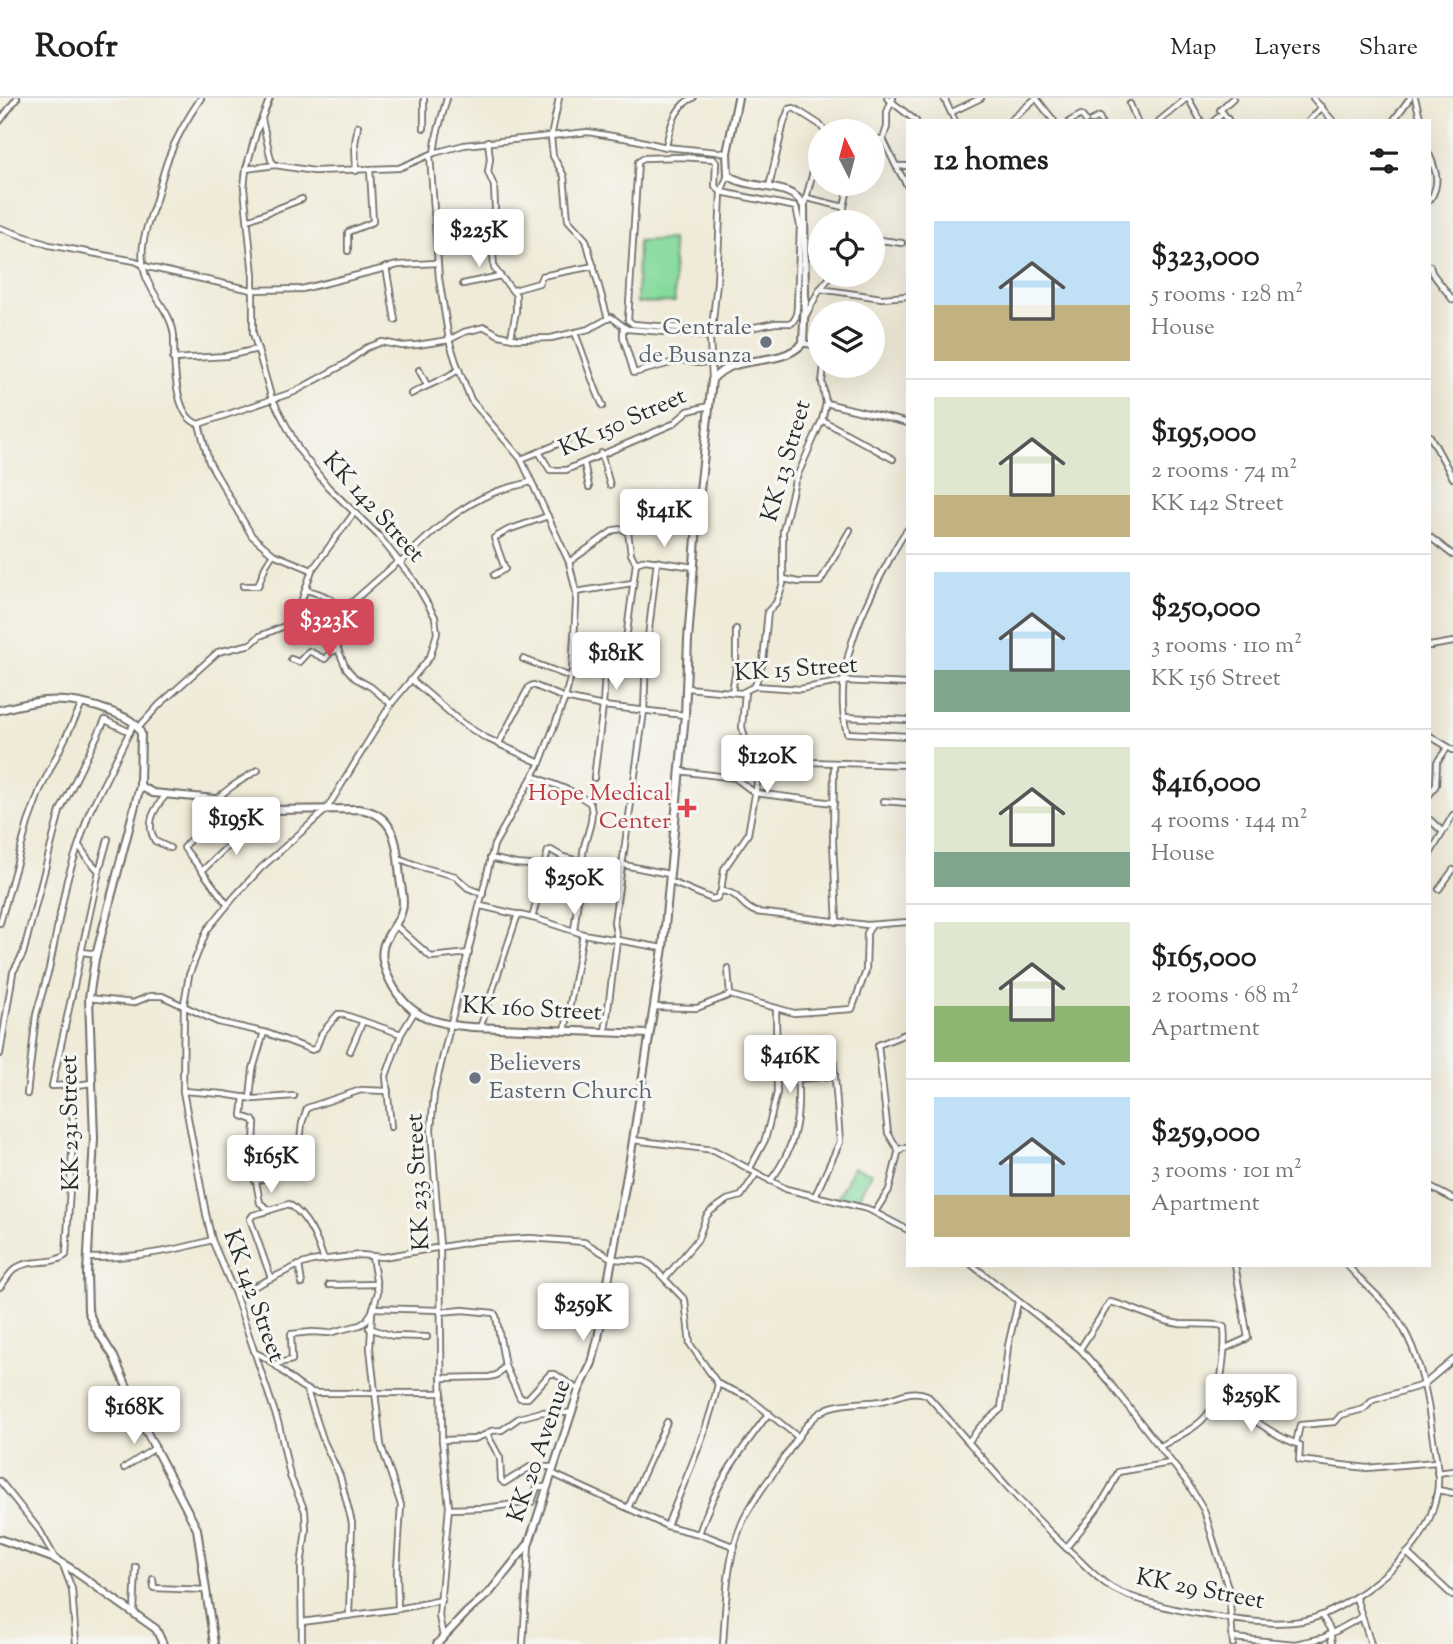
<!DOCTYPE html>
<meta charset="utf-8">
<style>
body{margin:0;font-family:"Sorts Mill Goudy",serif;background:#f2f2f2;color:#202124;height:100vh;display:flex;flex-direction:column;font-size:26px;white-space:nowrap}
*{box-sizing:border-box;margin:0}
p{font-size:23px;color:#757577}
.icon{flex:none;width:38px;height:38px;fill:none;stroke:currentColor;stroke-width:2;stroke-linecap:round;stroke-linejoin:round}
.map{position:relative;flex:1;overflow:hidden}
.panel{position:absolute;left:906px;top:21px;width:525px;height:1148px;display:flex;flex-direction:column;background:#fff;border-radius:0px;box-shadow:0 7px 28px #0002}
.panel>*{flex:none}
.needle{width:46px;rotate:354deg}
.tools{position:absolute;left:808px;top:21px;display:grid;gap:14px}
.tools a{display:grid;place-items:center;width:77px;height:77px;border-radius:50%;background:#fff;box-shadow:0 7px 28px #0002;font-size:35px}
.price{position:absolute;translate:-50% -60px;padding:0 16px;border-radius:7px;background:#fff;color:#222;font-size:23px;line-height:46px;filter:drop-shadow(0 2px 4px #0008)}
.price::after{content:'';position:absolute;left:50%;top:42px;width:21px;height:16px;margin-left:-10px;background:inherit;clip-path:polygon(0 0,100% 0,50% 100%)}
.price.current{background:#d1495b;color:#fff}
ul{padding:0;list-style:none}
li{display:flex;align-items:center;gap:21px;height:175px;padding:0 28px}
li+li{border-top:2px solid #e0e0e0}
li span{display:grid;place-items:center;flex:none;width:196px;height:140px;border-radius:0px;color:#555}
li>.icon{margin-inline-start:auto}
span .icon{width:84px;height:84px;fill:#fffc;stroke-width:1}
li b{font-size:30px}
h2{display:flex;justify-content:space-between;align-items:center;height:84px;padding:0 28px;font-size:30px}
header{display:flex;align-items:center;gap:42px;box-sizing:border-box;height:98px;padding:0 35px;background:#fff;border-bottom:2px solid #e0e0e0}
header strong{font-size:33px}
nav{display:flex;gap:38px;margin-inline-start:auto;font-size:24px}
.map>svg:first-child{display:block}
</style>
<header>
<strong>Roofr</strong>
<nav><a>Map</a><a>Layers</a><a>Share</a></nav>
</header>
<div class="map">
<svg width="1453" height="1546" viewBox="0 0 1453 1546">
<rect width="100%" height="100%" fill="#f6f6f2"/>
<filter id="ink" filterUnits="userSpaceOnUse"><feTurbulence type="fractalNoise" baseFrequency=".0143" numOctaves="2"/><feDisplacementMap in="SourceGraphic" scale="14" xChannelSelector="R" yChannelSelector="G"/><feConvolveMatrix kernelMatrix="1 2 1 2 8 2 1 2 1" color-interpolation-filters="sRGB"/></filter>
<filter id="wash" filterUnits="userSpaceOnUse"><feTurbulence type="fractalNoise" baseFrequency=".00686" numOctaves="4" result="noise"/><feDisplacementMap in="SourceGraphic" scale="28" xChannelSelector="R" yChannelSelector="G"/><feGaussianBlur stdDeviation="1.57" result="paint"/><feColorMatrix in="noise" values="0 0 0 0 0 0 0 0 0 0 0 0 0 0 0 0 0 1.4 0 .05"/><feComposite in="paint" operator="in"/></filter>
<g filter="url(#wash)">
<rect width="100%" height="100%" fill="#f0ebd8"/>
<g fill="#85da9d" stroke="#588264" stroke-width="2">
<polygon points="672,141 675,204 637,205 638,143"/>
<polygon points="853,1069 871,1075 857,1103 838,1099"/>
</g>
</g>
<g filter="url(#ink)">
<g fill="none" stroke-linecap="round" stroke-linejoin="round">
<defs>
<g id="street">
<path d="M201 0C188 19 176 40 168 61 162 77 159 93 154 108 146 130 138 152 145 176 151 197 173 216 174 239 174 259 173 320 199 326L209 364 252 438 273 456 312 472"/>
<polyline points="270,0 257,32 246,71 244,90 253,177 253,235 271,298 299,352 328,389 378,437 415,484 435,519 437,535 430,559 391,606 326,712 261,770 235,798 207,832 189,877 184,906 183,993 206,1116 212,1142 235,1196 279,1327 290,1378 305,1413 306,1432 301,1468 302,1546"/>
<polyline points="424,0 424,30"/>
<polyline points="559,0 551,39 553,58 564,78 568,122 586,142 608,221"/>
<polyline points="887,0 916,23"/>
<polyline points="944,0 955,23"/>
<polyline points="1036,0 1054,23"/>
<polyline points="1188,0 1201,23"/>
<polyline points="1313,0 1333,23"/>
<polyline points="1415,0 1421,23"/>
<polyline points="1130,6 1137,23"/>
<polyline points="952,14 981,0"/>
<polyline points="1223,15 1220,12 1233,0"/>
<polyline points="262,21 271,62 274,66"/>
<polyline points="0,23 17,0"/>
<polyline points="1010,23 1036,0"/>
<polyline points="1070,23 1081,17 1086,23"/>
<polyline points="1091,23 1099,19 1101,23"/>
<polyline points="1159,23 1187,0"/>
<polyline points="1214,23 1223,15 1229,23"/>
<polyline points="1309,23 1322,9"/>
<polyline points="1393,23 1410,0"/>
<polyline points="873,41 883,41 887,29 887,14 893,0"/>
<polyline points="883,41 896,68 908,68"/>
<polyline points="488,43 490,61 488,74 494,88 495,110 492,137 494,170 516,197 516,213 511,239"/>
<path d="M666 49C669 31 675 7 693 0"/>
<polyline points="434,55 437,36 447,0"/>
<polyline points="430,57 439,180 449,242 456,264 471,302 521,361 569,464 576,494 576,506 572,573 565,600 540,665 494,747 434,995 431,1032 440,1148 442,1342 449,1409 439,1518 443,1539"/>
<path d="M1430 58C1437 75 1440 86 1430 102"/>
<polygon points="680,59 713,61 716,64 715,88 721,94 796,109 800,128 797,209 796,219 792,225 775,225 745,231 706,232 633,226 628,222 638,64 644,60"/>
<polyline points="896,68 908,89"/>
<polyline points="246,71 275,67 314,73 399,70 434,55 464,47 588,34 636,42 666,49 727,55"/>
<polyline points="356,73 355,45 358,28"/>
<polyline points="769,89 784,24 789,11 794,10 819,26 825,33"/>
<polyline points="807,100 844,109"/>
<polyline points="804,108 821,43"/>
<polyline points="248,122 302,101"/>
<polyline points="844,124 844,109 849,86"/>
<polyline points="0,130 49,147 135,163 148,169 252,192 302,191 398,167 437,165"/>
<polyline points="873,141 902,145"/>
<polyline points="348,153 348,134 373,124 370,71"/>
<polyline points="1430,168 1432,175 1453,202"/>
<polyline points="386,169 395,222"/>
<polyline points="463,186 500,178"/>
<polyline points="820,191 882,200 908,198"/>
<polyline points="514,192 539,185 542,178 594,168"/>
<polyline points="806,217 820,191 832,177"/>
<polyline points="623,229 623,239 634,275 682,262 698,265 711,264"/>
<polyline points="712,231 717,184 721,94 728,77"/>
<path d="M575 235C585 259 592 285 603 308"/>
<polyline points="803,245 817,248 821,251"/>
<polyline points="173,261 227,258 258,251"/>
<polyline points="419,272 427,287"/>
<path d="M411 296C427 287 444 282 458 272"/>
<polyline points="826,305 908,325"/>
<polyline points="822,322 893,361"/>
<polyline points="199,326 294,294 345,266 366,250 382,244 402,248 417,247 449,242 464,234 485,229 499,237 517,241 551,240 589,231 611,219 627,231 703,237 710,240 712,281"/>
<polyline points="1430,338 1453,380"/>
<polyline points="539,354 567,342"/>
<polyline points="601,355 610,387"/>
<polyline points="521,361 539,354 550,372 566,372 673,326 688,313 709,308"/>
<polyline points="584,365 589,389"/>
<path d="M908 431C899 442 893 455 886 468 859 517 832 578 847 635L908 638"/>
<polyline points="1430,439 1453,457"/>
<polyline points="569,464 614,432 623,431 628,434 631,456 636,465 624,557 606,556"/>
<path d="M400 465C429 437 456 410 493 395 505 390 518 388 530 384"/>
<polyline points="636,465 645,462 694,469"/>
<polyline points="494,477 505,471 494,440 508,432 548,418"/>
<polyline points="784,481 798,484 820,484 850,432"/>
<polyline points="243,488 258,488 266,467 273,456"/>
<path d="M306 492C338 499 358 518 337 549L346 570 355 580 371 589 391 606"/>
<polyline points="576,494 632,485"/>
<polyline points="342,513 399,463"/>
<polyline points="574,545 606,556 603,608 594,680"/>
<polyline points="1430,548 1453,544"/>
<polyline points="291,561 299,564 309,553 325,561 330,555 338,551"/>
<polyline points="523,561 571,579"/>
<polyline points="412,582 462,625 484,639 540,665"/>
<polyline points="755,588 763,564 768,513 776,505 783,486 783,433 795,383 822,322 826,305 822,284 824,268"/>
<polyline points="687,590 741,595 755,588 800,591 845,583 908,586"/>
<polyline points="732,594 736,570 736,531"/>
<polyline points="845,619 908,622"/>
<polyline points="139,629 159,607 218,554 251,546 260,538 287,527 299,510 312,472 354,415"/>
<polyline points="1430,638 1453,652"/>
<polyline points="499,645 529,589 533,587 565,600 603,608 685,617"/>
<polyline points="754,653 767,653 808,664 908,667"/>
<polyline points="834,665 833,745 837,824"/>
<polyline points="679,673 735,680 755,695 834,705"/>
<polyline points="1430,696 1436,687 1437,664 1448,649"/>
<path d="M166 697C154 711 145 725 155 743L170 750"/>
<polyline points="883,703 908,705"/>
<polyline points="1430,722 1442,733"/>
<polyline points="1430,756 1453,717"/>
<polyline points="398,760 421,769 455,778 468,790 483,796"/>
<polyline points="490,760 516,766 543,768"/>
<polyline points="99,773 108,741"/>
<path d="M202 773 184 750 186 746 214 718 207 712C221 694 238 684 258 672"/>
<path d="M669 783 712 801 717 800 721 793C742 795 738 807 756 814L867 827 908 824"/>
<polyline points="1439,791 1453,772"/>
<polyline points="721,793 724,771 748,736 757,686 754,653 746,644 742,629 745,594"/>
<polyline points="227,806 202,773 239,737 256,710"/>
<polyline points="481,808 537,821 583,836 663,850"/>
<path d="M532 820C539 797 541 776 548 753L551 752 563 759 583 764C580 745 597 725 590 705L573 694 533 678"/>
<polyline points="0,825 28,725 40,692 82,606"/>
<polyline points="395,827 431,859 469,855"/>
<polyline points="574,832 583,764 624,767 669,776"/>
<polyline points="82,854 97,856"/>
<polyline points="728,870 730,897"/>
<polyline points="89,900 133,905 150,898 162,898 218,924 267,935 312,952 316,950 322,935 338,916 342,916 401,936 415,913"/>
<polyline points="654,909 697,910 730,897 794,915 852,911 866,873 867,835 872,827"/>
<polyline points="480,930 518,816"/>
<polyline points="565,933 583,836"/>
<polyline points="605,934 617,842 614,824 644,613 646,557 657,463"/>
<polyline points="350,953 363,923"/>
<polyline points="0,956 13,874 23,856 60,713 105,622 130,634"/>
<polyline points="798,981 835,978"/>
<polyline points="73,987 52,988 99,773 88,761 80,749"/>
<polyline points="183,993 223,996 254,1001 294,998"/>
<polyline points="27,996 36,917 49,871 67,782 89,715 134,625"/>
<path d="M244 999 242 1018 253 1022 255 1025 253 1067 260 1105 270 1112 289 1106C308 1119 317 1141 324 1162"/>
<polyline points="250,1000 253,971 264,934"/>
<polyline points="391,1029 386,978 401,936"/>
<polyline points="633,1042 714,1052 786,1091 868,1111 908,1132"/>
<polyline points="899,1053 888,1035 878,947 908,935"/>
<polyline points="749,1072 765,1042 777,995 776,910"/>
<polyline points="255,1083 297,1072 302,1025 307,1010 361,992 388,993"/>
<path d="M770 1083C803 1042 800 1002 795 952"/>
<polyline points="1430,1089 1453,1101"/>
<polyline points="815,1098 840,1044 833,955"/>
<polyline points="268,1113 253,1117 250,1121 271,1180"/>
<polyline points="875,1114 889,1092 898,1055 902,1050 908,1050"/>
<path d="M88 1160C132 1160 171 1154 212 1142"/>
<polyline points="299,1167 302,1186"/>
<polyline points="972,1167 1080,1251 1109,1284 1187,1384 1204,1412 1229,1493 1233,1546"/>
<polyline points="665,1180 698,1141 706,1119 711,1113 727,1102 741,1098 756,1076"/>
<polyline points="329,1187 377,1186"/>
<path d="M0 1189C5 1184 9 1175 15 1171 29 1160 52 1168 66 1157L73 1038 72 988 91 985"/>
<polyline points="235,1196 245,1193 299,1167 312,1163 360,1157 383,1159 477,1143 530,1140 584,1144 613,1161 644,1163 652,1168 685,1202 690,1246 718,1286 748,1299 798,1339"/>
<polyline points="373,1210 440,1212"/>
<polyline points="372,1214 370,1250 381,1347 401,1407 397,1472 398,1511"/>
<polyline points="440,1214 463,1212 494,1215 496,1218 505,1268 520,1300 528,1300 550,1276 555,1276 579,1292"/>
<polyline points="369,1230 393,1238 427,1239"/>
<polyline points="1226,1250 1248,1240 1235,1167"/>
<path d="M1080 1251 1110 1204C1134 1209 1156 1223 1180 1226 1190 1227 1219 1225 1224 1229 1226 1244 1224 1257 1222 1273 1215 1323 1200 1326 1159 1349"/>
<path d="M256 1255C279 1264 292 1289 316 1295H442"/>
<polyline points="275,1266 292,1262 291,1236 312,1234 329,1235 360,1227 365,1224 372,1214 378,1194 372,1159"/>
<polyline points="441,1280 489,1279 497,1277 505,1268"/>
<polyline points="307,1293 324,1344 340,1378 352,1425 349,1517"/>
<path d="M1219 1298C1246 1315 1269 1336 1300 1347L1299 1362 1367 1370 1436 1364"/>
<polyline points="487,1336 491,1333 502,1332 519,1320 541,1314 572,1315"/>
<polyline points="442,1342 474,1341 487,1336 500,1360 501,1382 504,1385 530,1369 553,1369"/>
<polyline points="969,1343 980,1329 1001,1311 1008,1248 1018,1204"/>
<polyline points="1296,1345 1300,1327 1335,1324 1341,1317 1364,1311 1373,1302 1423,1287 1453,1262"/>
<polyline points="124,1370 155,1350"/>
<polyline points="551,1375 667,1428 707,1438 735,1449"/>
<polyline points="1437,1375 1453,1373"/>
<polyline points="0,1383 40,1433 55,1460"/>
<polyline points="1438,1392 1453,1395"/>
<polyline points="628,1410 667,1324"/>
<polyline points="449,1411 484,1410 532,1404 537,1389 546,1389"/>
<path d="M667 1428C685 1381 707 1336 718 1286"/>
<path d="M699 1436C715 1386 738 1356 769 1315"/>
<path d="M1066 1450C1085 1426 1106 1403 1118 1374L1170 1365"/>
<polyline points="1407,1455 1453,1498"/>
<polyline points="63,1467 72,1491 76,1546"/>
<polyline points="153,1481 154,1490 206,1492"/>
<polyline points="1356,1500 1371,1546"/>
<polyline points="134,1514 136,1469"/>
<polyline points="1322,1518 1330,1531 1332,1546"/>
<polyline points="302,1524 398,1511 442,1502"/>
<polyline points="1233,1540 1295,1546 1323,1540 1362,1519"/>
<polyline points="523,1546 529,1446"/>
<path d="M723 1546C726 1506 726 1462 742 1425 753 1400 771 1380 786 1357 797 1341 809 1319 828 1310 845 1303 864 1306 881 1303 898 1300 910 1290 927 1297 976 1351 1020 1408 1074 1457 1087 1469 1099 1483 1114 1491 1152 1511 1259 1530 1301 1523 1340 1517 1398 1471 1420 1439 1428 1426 1434 1410 1437 1395 1441 1374 1433 1347 1431 1327 1427 1295 1419 1258 1403 1230 1390 1206 1365 1188 1347 1167"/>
</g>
<g id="secondary">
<path d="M0 612C43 600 70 598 112 614 124 619 137 623 141 636L140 688 95 861 89 900 94 1040 87 1175 88 1213 95 1229 114 1259 145 1331 197 1431 214 1546"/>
<path d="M140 688 153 695 215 701 265 712 358 711C397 715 397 749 400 780 401 790 405 803 402 812 399 826 385 837 383 850 381 860 384 868 387 876 404 917 431 926 472 929L649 936"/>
<polyline points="0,1441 55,1461 70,1470 156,1531 163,1546"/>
<path d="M437 1546 467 1514 490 1494 529 1445 579 1292 592 1265 598 1240 631 1055 663 850 685 617 688 542 699 402 712 282C734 254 779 271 803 245L805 202 804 108C791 83 749 93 728 77L727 55 738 0"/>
</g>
</defs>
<use href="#street" stroke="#706e68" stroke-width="8"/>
<use href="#secondary" stroke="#706e68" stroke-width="10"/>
<use href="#street" stroke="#fff" stroke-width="4.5"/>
<use href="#secondary" stroke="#fff" stroke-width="6"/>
</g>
</g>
<g fill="#6b7280" stroke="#f6f6f2" stroke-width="2.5">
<circle cx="766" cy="244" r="7"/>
<circle cx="475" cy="980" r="7"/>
</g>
<path fill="#e0444e" stroke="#f6f6f2" stroke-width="2.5" d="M683.5 699.5h7v7h7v7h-7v7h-7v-7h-7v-7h7z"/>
<g text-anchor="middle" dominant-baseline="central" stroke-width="6" stroke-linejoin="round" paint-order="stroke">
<g font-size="24" fill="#5b616d" stroke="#f6f6f2" text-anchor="end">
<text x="752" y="230">Centrale<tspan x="752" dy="28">de Busanza</tspan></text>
<text x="489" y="966" text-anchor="start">Believers<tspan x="489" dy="28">Eastern Church</tspan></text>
</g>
<g font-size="24" fill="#2b2b2b" stroke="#f6f6f2">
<text transform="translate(623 325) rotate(-24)">KK 150 Street</text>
<text transform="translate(787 363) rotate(-74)">KK 13 Street</text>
<text transform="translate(373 410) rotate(48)">KK 142 Street</text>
<text transform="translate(796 572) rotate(-4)">KK 15 Street</text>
<text transform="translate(532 912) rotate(3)">KK 160 Street</text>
<text transform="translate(71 1025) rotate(-91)">KK 231 Street</text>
<text transform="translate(419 1084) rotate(-93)">KK 233 Street</text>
<text transform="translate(253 1198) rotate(70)">KK 142 Street</text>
<text transform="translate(540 1353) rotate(-71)">KK 20 Avenue</text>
<text transform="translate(1200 1492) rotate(11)">KK 29 Street</text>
</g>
<g font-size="24" fill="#be3a42" stroke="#f6f6f2" text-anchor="end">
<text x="671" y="696">Hope Medical<tspan x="671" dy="28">Center</tspan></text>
</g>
</g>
</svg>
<div class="tools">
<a><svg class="needle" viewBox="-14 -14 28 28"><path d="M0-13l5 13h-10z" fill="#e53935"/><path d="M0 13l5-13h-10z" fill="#757577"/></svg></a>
<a><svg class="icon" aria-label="locate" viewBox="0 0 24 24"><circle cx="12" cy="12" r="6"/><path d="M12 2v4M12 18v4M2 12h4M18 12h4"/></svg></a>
<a><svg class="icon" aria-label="layers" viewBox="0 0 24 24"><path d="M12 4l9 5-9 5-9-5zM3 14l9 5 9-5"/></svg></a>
</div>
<b class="price" style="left:479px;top:171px">$225K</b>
<b class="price" style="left:664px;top:451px">$141K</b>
<b class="price current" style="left:329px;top:561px">$323K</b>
<b class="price" style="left:616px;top:594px">$181K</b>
<b class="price" style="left:767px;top:697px">$120K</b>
<b class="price" style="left:236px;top:759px">$195K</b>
<b class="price" style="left:574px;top:819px">$250K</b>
<b class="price" style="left:790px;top:997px">$416K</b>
<b class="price" style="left:271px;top:1097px">$165K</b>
<b class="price" style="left:583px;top:1245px">$259K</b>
<b class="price" style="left:1251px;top:1336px">$259K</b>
<b class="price" style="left:134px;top:1348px">$168K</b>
<section class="panel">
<h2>12 homes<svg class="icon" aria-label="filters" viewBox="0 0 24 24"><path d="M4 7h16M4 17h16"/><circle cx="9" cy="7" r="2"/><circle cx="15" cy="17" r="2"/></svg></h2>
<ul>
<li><span style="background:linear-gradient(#bfe0f5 60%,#c2b280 0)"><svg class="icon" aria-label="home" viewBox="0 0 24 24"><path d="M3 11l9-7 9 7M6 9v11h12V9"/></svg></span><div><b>$323,000</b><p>5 rooms · 128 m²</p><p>House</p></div></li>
<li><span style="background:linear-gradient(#dfe7d0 70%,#c2b280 0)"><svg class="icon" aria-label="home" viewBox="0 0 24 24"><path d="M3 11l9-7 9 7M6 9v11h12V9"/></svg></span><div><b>$195,000</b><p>2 rooms · 74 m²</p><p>KK 142 Street</p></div></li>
<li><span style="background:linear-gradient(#bfe0f5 70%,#7fa58c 0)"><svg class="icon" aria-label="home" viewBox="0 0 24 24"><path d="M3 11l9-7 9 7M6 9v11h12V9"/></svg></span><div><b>$250,000</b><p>3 rooms · 110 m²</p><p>KK 156 Street</p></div></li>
<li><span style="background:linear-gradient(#dfe7d0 75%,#7fa58c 0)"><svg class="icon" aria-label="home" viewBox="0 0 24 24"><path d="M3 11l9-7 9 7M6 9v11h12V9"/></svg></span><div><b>$416,000</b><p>4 rooms · 144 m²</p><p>House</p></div></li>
<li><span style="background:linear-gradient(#dfe7d0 60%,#8fb573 0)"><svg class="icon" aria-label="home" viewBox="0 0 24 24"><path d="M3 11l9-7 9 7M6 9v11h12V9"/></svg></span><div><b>$165,000</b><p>2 rooms · 68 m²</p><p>Apartment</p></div></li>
<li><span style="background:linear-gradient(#bfe0f5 70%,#c2b280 0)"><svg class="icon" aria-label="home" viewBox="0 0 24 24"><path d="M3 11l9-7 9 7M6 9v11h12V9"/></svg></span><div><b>$259,000</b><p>3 rooms · 101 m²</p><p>Apartment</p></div></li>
</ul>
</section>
</div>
